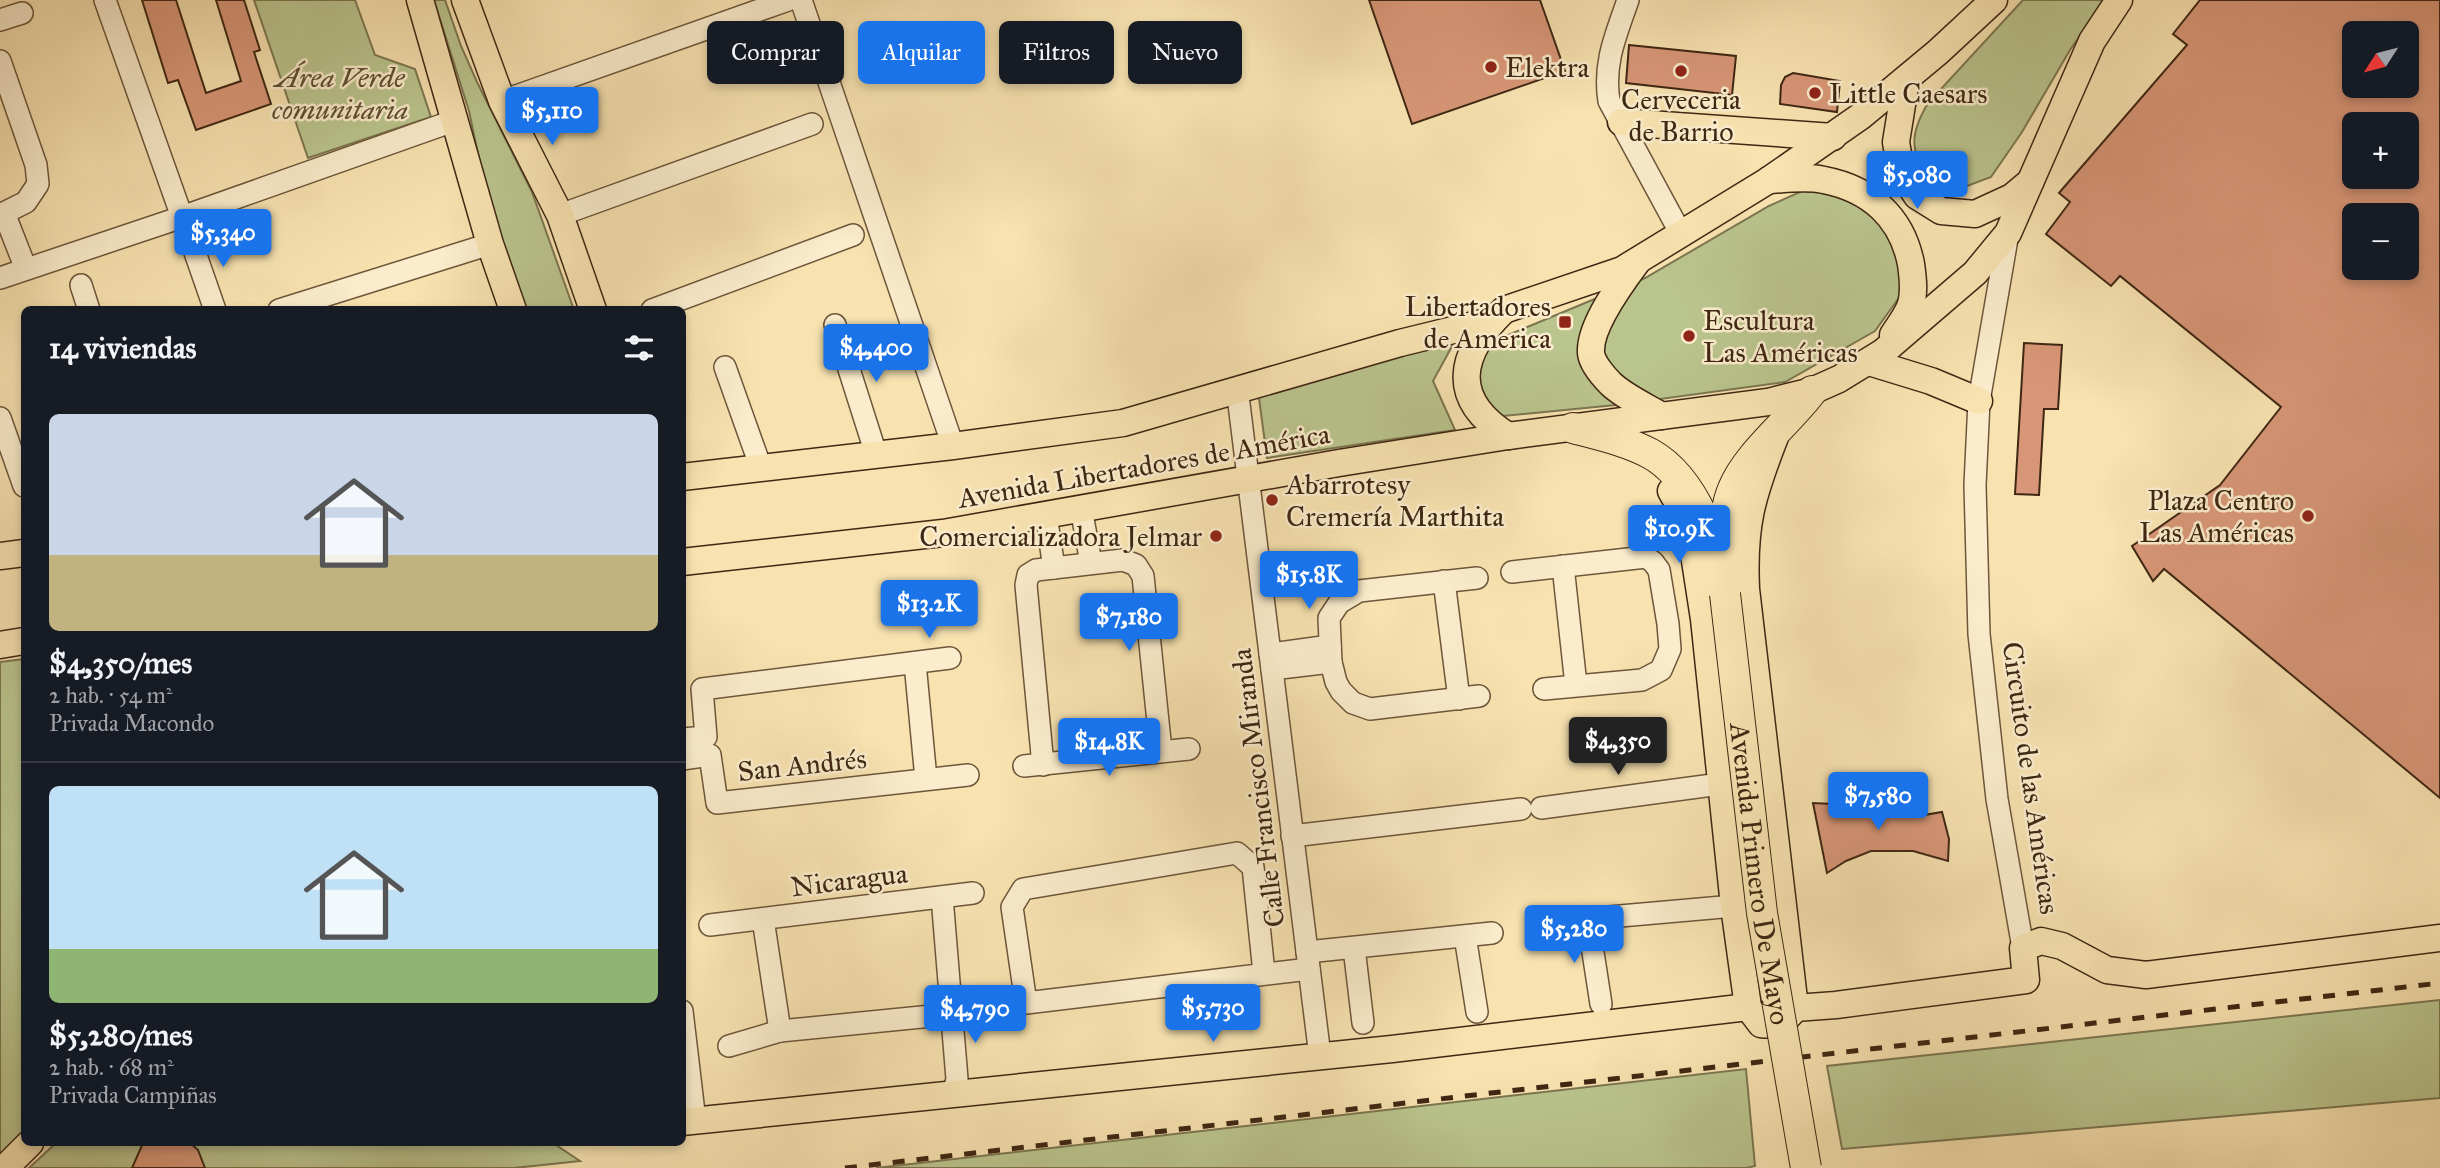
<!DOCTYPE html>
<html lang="es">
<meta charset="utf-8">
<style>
body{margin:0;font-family:"IM FELL Great Primer",serif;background:#242831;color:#f1f3f6;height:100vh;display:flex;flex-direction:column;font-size:26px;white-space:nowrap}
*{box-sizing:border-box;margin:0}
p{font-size:23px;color:#9ea1a6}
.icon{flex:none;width:38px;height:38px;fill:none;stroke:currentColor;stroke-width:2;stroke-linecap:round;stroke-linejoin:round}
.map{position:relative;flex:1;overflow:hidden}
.side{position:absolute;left:21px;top:306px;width:665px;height:840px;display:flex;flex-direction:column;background:#171b24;border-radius:10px;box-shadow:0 4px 10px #0003}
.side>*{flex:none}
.top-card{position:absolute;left:707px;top:21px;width:665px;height:63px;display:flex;gap:14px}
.needle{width:46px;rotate:234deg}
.fabs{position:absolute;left:2342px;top:21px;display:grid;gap:14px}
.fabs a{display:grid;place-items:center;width:77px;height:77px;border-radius:10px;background:#171b24;box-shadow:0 4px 10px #0003;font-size:35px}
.price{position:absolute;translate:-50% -60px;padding:0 16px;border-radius:7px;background:#1a73e8;color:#fff;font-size:23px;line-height:46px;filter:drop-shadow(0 2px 4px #0008)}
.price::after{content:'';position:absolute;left:50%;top:42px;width:21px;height:16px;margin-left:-10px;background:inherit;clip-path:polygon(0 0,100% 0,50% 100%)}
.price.active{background:#222;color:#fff}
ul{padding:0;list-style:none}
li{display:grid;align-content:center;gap:14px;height:371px;padding:0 28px}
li+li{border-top:2px solid #363941}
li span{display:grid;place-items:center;height:217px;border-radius:10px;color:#555}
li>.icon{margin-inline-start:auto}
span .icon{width:126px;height:126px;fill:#fffc;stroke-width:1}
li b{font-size:30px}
h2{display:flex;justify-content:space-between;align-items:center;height:84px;padding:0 28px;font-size:30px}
.tag{padding:0 24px;border-radius:10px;background:#171b24;box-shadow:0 4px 10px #0003;font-size:24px;line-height:63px}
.tag.active{background:#1a73e8;color:#fff}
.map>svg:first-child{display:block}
</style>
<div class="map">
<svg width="2440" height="1168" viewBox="0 0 2440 1168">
<rect width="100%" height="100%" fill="#f7e2b0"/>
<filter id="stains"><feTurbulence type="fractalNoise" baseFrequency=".00286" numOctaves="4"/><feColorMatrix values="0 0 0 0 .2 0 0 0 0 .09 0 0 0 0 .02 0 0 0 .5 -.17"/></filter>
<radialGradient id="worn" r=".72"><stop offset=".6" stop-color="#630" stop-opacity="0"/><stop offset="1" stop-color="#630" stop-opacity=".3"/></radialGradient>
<g fill="#bac48d" stroke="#7c7650" stroke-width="2">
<polygon points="254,0 355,0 375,55 415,69 431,117 308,158"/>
<polygon points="434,0 445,0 461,46 477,82 532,192 574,310 524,310 483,177 469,111"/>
<path d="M2023 0H2105L2070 50 2022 132 1991 177 1954 191 1927 182C1912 148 1908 137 1928 103Z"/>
<polygon points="1822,182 1887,218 1911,281 1875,331 1785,382 1616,405 1493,417 1471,374 1479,347 1645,278 1769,206"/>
<polygon points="1456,339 1433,381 1455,430 1267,458 1258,391"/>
<polygon points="24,659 24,1131 0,1155 0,662"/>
<polygon points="2440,1000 2440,1098 1842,1149 1827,1066"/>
<polygon points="1746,1069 1755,1166 1746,1168 876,1168"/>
<polygon points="56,1143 553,1143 580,1161 514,1168 29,1168"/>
</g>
<g fill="#d79677" stroke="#3f2713" stroke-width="2" fill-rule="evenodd">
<polygon points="142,0 176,0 206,93 241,81 216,0 244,0 260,50 254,52 271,104 196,130 178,80 168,83"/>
<polygon points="1369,0 1540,0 1565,71 1412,124"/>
<path d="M2200 0H2440V798L2164 569 2153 581 2132 546 2220 485 2281 407 2120 276 2111 286 2046 234 2070 202 2059 193 2187 45 2173 34ZM2354 33H2406V86H2354ZM2354 124H2406V177H2354ZM2354 215H2406V268H2354Z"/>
<polygon points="1629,45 1736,56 1732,95 1626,83"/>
<polygon points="1793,73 1840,81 1837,112 1780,104 1781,85 1785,77"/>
<polygon points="2024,343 2062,345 2058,409 2044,409 2039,495 2015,494"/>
<polygon points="1885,798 1901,802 1913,817 1942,812 1949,839 1948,861 1913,851 1871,851 1846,861 1827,873 1813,803 1854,805 1858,811 1886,807"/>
<polygon points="143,1143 190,1143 198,1150 205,1168 132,1168"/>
</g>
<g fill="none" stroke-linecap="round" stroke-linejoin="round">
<defs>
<g id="minor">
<polyline points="105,0 182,217"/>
<polyline points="801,0 953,446"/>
<path d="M1628 0C1616 35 1603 63 1609 101L1681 234"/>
<polyline points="0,20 22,13"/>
<polyline points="0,61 36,165 38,184 26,202 0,215"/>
<polyline points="502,101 788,0"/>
<polyline points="4,213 26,269"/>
<polyline points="560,215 812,124"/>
<polyline points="2008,233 1979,401 1975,485 1979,634 1997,799 2023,948"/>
<polyline points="191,241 215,310"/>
<polyline points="0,278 182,217 456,120"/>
<polyline points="81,285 89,310"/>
<polyline points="279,310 490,244"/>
<polyline points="652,310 853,235"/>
<polyline points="835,325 876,454"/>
<polyline points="725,367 761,468"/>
<polyline points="1237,388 1320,1056"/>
<polyline points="0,418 24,486"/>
<polyline points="1081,508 1091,563"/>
<polyline points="1046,515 1054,568"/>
<polyline points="1563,566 1576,685"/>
<polyline points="1512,572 1646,557 1653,562 1659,570 1668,624 1670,649 1661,670 1642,680 1544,689"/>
<polyline points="1477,578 1359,591 1339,603 1329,618 1331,662 1336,682 1341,691 1353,703 1370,709 1479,696"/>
<polyline points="1444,581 1459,699"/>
<polyline points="1270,654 1330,646"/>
<polyline points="915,663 926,779"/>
<polyline points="1272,669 1331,662"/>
<polyline points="682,739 706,737 702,689 950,658"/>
<polyline points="682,759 710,755 717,803 968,775"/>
<polyline points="1043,765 1026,585 1028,575 1036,570 1123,560 1136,565 1143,576 1161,751"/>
<polyline points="1024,766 1189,749"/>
<polyline points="1541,808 1720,784"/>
<polyline points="1292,836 1521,809"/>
<polyline points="942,897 957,1079 953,1095"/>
<polyline points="763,919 780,1031"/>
<polyline points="1588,920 1601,1004"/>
<polyline points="1552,922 1734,906"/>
<polyline points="710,925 973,893"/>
<polyline points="1465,936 1477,1012"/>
<polyline points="1354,948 1363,1023"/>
<polyline points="1307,952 1492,933"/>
<polyline points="1264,973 1253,867 1237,853 1023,889 1012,907 1026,1003 1309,969"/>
<polyline points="682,1011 695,1121"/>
<polyline points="729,1046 780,1031 952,1014"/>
</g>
<g id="major">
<polyline points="420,0 490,244 513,310"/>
<polyline points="465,0 502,101 560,215 593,310"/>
<polyline points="1906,80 1896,142 1901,172 1917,196 1941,211 1975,214 2012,197 2030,182"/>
<polyline points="1621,122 1833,137"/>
<path d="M1769 180C1787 179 1807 176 1824 180 1870 189 1902 217 1911 264 1913 278 1915 294 1910 307 1906 317 1898 327 1893 335"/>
<path d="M1637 262C1622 282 1589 326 1591 353 1592 363 1604 377 1611 384 1625 397 1645 406 1662 416"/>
<polyline points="1869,362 1931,381 1979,401"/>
<path d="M1508 436C1449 399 1458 354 1504 310L1622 270 1769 180 1861 116 1938 52 1994 0"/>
<polyline points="682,477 953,446 1123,423 1400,343 1494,320"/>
<path d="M1671 491 1689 522 1704 619 1734 906 1748 1007 1761 1024C1777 1026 1786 1021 1795 1008L1746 589C1743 525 1752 496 1775 437"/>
<polyline points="0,556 24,553"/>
<polyline points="682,562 943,533 1339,463 1508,436 1768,402 1812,391 1839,379 1883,352 1975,273 2008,233 2092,41 2119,0"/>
<polyline points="0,645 24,641"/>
<polyline points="1795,1008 1836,1005 2026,980 2023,948 2041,941 2062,946 2107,970 2146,975 2440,938"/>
<polyline points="682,1122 1392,1049 1748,1007"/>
<polyline points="5,1168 30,1143"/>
</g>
<g id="highway">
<path d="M1573 428C1599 435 1627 441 1651 454 1695 479 1719 547 1725 594"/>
<path d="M1724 554C1725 532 1724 510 1733 489 1747 454 1789 422 1812 391"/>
</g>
</defs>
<use href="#minor" stroke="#6d563a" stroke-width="24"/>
<use href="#major" stroke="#3f2713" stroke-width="29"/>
<use href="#highway" stroke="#3f2713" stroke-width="32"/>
<use href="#minor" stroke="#faeccc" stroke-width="21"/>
<use href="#major" stroke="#f7e2b0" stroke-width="26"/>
<use href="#highway" stroke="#f7e2b0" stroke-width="30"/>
<polyline stroke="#3f2713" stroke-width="5" stroke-dasharray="12 12" stroke-linecap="butt" points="845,1168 2440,983"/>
<defs>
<g id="highway-bridge">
<path id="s1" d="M1725 594 1762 913 1806 1168"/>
</g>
</defs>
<use href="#highway-bridge" stroke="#3f2713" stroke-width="32" stroke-linecap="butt"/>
<use href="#highway-bridge" stroke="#f7e2b0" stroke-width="30"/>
</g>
<g fill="#8f2418" stroke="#faeccc" stroke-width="2.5">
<circle cx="1491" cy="67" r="7"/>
<circle cx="1681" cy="71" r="7"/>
<circle cx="1815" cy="93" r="7"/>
<rect x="1558" y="315" width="14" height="14" rx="3.5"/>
<circle cx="1689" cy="336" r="7"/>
<circle cx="1272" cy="500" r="7"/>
<circle cx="2308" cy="516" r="7"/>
<circle cx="1216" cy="536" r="7"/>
</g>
<g text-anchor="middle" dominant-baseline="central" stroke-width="5" stroke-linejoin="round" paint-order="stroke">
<g font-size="28" fill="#3f2713" stroke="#faeccc" text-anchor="start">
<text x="1505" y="67">Elektra</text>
<text x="1829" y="93">Little Caesars</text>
<text x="1681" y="99" text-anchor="middle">Cerveceria<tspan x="1681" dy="32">de Barrio</tspan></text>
<text x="1551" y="306" text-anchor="end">Libertadores<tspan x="1551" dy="32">de America</tspan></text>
<text x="1703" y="320">Escultura<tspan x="1703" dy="32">Las Américas</tspan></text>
<text x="1286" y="484">Abarrotesy<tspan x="1286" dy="32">Cremería Marthita</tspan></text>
<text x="2294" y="500" text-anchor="end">Plaza Centro<tspan x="2294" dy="32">Las Américas</tspan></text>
<text x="1202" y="536" text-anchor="end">Comercializadora Jelmar</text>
</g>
<g font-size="28" font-style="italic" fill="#5e4e32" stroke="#faeccc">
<text x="340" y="77">Área Verde<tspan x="340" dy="32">comunitaria</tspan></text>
</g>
<g font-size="28" fill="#3f2713" stroke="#faeccc">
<text transform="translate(1144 466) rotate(-10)">Avenida Libertadores de América</text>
<text transform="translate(802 765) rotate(-6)">San Andrés</text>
<text transform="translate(2031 778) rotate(82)">Circuito de las Américas</text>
<text transform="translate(1258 788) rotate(-97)">Calle Francisco Miranda</text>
<text stroke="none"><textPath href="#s1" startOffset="282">Avenida Primero De Mayo</textPath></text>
<text transform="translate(849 880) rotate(-7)">Nicaragua</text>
</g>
</g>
<rect width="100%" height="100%" filter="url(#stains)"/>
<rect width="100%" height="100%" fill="url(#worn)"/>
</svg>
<div class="fabs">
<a><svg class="needle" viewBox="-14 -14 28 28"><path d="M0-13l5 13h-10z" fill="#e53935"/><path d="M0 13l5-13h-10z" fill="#9ea1a6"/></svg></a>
<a>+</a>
<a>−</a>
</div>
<b class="price" style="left:552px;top:147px">$5,110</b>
<b class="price" style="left:1917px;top:211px">$5,080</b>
<b class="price" style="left:223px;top:269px">$5,340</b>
<b class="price" style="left:876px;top:384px">$4,400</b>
<b class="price" style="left:1679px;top:565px">$10.9K</b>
<b class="price" style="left:1309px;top:611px">$15.8K</b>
<b class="price" style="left:929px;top:640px">$13.2K</b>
<b class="price" style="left:1129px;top:653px">$7,180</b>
<b class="price active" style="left:1618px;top:777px">$4,350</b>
<b class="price" style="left:1109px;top:778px">$14.8K</b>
<b class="price" style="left:1878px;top:832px">$7,580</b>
<b class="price" style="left:1574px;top:965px">$5,280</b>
<b class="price" style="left:1213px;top:1044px">$5,730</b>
<b class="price" style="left:975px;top:1045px">$4,790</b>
<div class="top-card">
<a class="tag">Comprar</a>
<a class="tag active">Alquilar</a>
<a class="tag">Filtros</a>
<a class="tag">Nuevo</a>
</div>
<section class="side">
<h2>14 viviendas<svg class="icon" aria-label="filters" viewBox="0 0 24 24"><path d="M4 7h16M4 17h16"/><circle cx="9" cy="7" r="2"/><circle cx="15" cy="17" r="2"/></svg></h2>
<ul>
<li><span style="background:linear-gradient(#c9d6e8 65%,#c2b280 0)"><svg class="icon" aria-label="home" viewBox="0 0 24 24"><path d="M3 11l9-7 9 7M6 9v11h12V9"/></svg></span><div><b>$4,350/mes</b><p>2 hab. · 54 m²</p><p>Privada Macondo</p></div></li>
<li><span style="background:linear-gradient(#bfe0f5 75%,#8fb573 0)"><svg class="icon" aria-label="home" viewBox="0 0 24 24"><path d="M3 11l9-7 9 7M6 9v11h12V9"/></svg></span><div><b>$5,280/mes</b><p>2 hab. · 68 m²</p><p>Privada Campiñas</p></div></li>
</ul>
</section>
</div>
